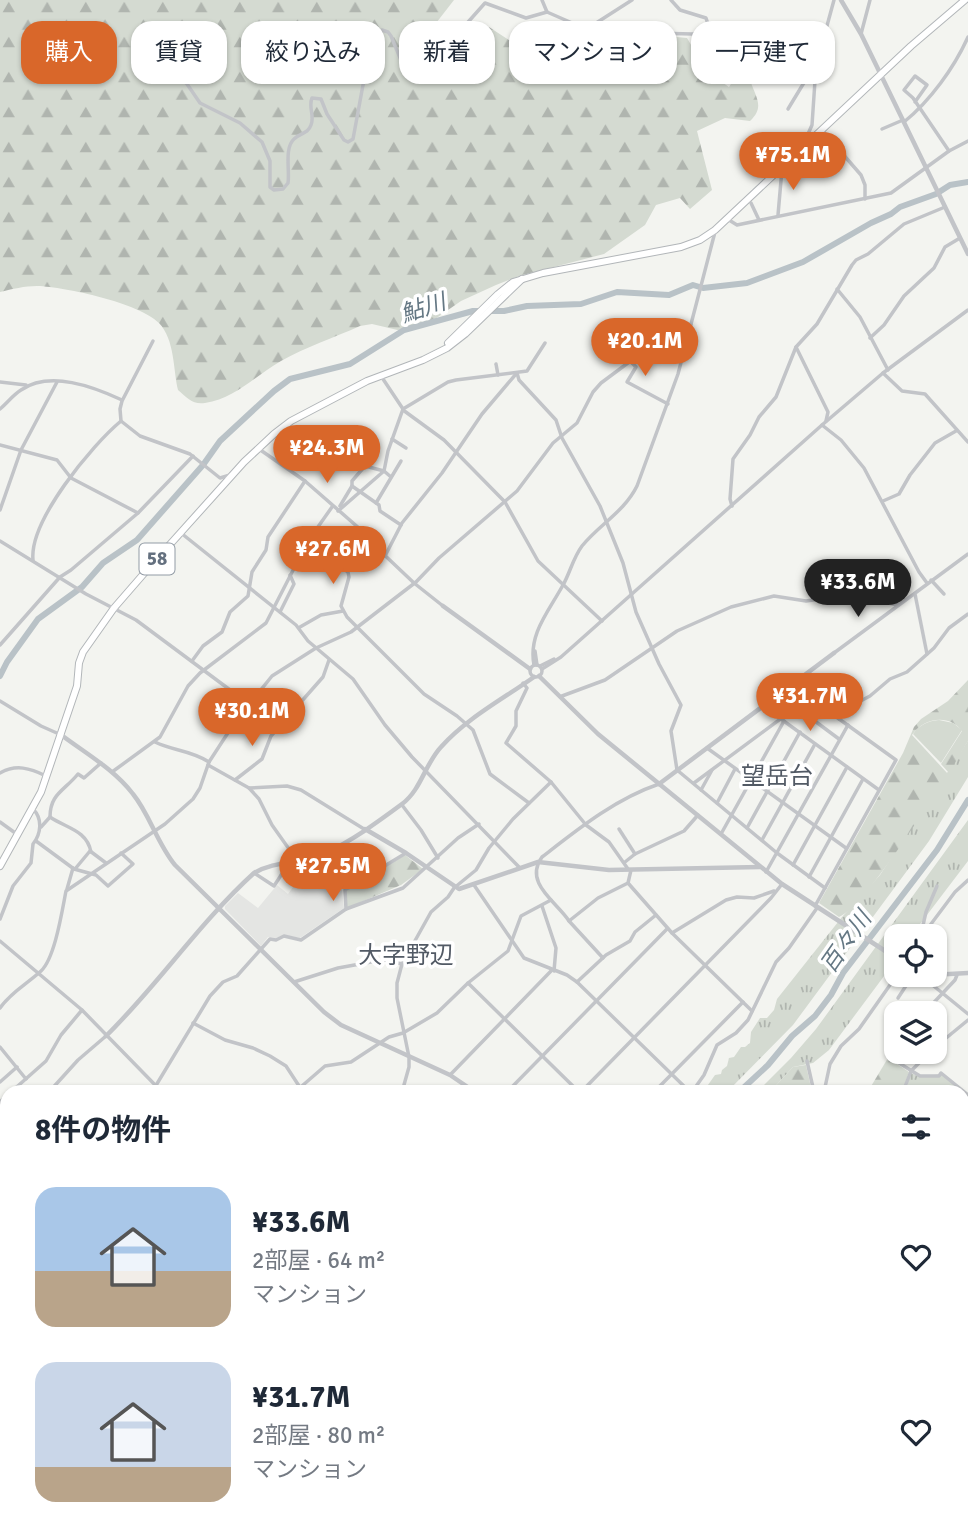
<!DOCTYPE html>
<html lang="ja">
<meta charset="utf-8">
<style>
body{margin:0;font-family:Signika,"Noto Sans JP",sans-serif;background:#f2f2f3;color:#1f2937;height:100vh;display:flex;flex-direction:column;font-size:26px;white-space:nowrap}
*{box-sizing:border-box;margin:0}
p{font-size:23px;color:#747a83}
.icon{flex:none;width:38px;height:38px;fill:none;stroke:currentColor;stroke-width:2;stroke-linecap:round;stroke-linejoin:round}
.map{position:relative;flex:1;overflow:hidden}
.sheet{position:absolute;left:0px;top:1085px;width:970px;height:448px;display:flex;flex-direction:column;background:#fff;border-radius:21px 21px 0 0;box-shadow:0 2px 5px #0004}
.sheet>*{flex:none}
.top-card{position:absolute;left:21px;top:21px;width:928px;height:63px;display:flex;gap:14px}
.fabs{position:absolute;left:884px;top:924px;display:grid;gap:14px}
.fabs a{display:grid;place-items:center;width:63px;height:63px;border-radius:14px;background:#fff;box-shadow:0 2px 5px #0004;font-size:35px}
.price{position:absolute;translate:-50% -60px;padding:0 16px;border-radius:24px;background:#d9672a;color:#fff;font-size:23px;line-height:46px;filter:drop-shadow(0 2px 4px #0008)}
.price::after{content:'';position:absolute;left:50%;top:42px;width:21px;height:16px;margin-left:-10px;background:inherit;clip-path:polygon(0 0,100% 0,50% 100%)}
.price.active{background:#222;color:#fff}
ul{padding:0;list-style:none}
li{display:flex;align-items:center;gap:21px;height:175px;padding:0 35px}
li span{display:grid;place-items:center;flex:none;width:196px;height:140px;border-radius:21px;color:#555}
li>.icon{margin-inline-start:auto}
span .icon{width:84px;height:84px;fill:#fffc;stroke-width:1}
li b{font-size:30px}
h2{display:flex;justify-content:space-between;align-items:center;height:84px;padding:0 35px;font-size:30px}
.tag{padding:0 24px;border-radius:21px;background:#fff;box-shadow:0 2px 5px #0004;font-size:24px;line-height:63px}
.tag.active{background:#d9672a;color:#fff}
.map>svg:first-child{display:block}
</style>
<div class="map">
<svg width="968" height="1533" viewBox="0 0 968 1533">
<defs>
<pattern id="grass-tufts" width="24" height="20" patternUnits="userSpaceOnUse" patternTransform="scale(1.75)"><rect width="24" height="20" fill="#d4dad1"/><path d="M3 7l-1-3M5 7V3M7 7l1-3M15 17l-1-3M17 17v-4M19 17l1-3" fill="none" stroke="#b0b5af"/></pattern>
<pattern id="forest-firs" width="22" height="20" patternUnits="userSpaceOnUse" patternTransform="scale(1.75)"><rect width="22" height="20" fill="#d4dad1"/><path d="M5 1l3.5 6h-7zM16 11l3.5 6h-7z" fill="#b0b5af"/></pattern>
</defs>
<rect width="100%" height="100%" fill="#f3f4f0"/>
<polygon fill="#e4e5e3" points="310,874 336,893 342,889 344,908 300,938 284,935 276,938 268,937 261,946 225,909 225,906 238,893 258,908 277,885 288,894 301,876"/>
<g fill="url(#grass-tufts)">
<polygon points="968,741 968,777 929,841 793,1025 727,1092 703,1092 715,1075 721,1074 722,1070 727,1066 729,1058 734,1057 741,1047 745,1047 750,1043 751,1032 760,1018 767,1018 774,1010 777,999 842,917 880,875"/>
<polygon points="968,820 968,861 911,936 896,936 896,960 829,1050 813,1063 793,1067 770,1092 757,1092 791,1058 816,1029"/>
<polygon points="911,1073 920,1077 941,1074 962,1092 905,1092"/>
</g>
<g fill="url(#forest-firs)">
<path d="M0 0H454L433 27 405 55 406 72 420 70 430 78 452 58 474 28 489 27 512 42 528 44 541 55 565 60 593 50 603 58C619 54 635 53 642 37L655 35 687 38 707 72 729 87 734 79 750 80C756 98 765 107 750 121L725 118 697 131 712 190 690 209 680 198 656 205 645 225 604 254 519 276 496 285 461 301 425 326 406 332 372 324 360 326C333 338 306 347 281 361 256 375 235 399 205 403 193 405 187 398 178 390 173 369 175 340 159 323 139 303 66 287 37 286 25 286 12 289 0 292Z"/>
<path d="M968 680V741L949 773 941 764 962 731C949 713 923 718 912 735L948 774C929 802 865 907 839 917L819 903 903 753 914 727 921 719 948 701Z"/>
<polygon points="405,855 423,869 401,885 347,908 346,891"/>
<polygon points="888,1058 909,1072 902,1092 870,1092 870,1088"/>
<polygon points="806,1065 812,1092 770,1092 793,1067"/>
<polygon points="962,1202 968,1202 968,1325 962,1322"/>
</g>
<path fill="#d4dad1" d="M939 720 953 723 962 730 941 763 913 734C919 725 928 721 939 720Z"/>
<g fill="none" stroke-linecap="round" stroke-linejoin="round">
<g stroke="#b9c2c7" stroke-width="6">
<polyline points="0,676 7,662 38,619 82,587 103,563 137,540 203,465 220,441 274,391 290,379 350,364 404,330 473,311 504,311 527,306 581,304 617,292 669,295 693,285 703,288 747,283 803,262 871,223 891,214 900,207 936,194 950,185 968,182"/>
<polyline points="739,1092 768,1065 792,1036 815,1016 831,995 843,973 937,850 968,800"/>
<polyline points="484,1533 492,1526"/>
</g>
<defs>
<g id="primary">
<polyline points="448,343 498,294 513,282 543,273 681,247 700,240 715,230 911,46 965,0"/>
<polyline points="0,866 41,792 77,686 79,663 83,652 114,608 147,570 244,462 274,434 291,421 367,381 423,360 447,348 465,334 522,279"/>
</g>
<g id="trunk">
<polyline points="962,1487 968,1487"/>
<polyline points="0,1517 7,1516"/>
<path d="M553 1526C593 1533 641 1520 682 1533"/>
<polyline points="704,1533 724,1526"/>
</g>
</defs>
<use href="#primary" stroke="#b2b6b9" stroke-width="8"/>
<use href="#trunk" stroke="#b4b6b9" stroke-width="8"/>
<g stroke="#c2c4c8" stroke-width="2.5">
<polyline points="962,1117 968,1122"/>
<polyline points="962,1133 968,1129"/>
<polyline points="962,1195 968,1196"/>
<polyline points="962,1207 968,1206"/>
<polyline points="962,1272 968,1272"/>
</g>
<g stroke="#c2c4c8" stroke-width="3.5">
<polyline points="542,0 547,12"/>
<polyline points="671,0 680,10 706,18 708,24 705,36"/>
<polyline points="593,25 632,0"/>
<polyline points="861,34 870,0"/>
<path d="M199 45 185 27 177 26 162 55 187 84 200 103 240 123 262 142 270 161V187L274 190 283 189 288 183C290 171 284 148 294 139 300 133 308 134 311 125 315 116 308 107 312 98L321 99 327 114 344 140 348 142 353 139 363 85 382 30 388 32 391 36 403 65 416 68 425 62 449 53 461 30 485 3 526 18 547 12 579 26H591L611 32 693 34 715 38 816 66"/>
<polyline points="915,102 927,85 915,76 904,90 913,98 949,151"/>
<polyline points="788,109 808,76 814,77"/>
<path d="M904 122C930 101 954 68 968 37"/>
<polyline points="882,129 903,120"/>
<polyline points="822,130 861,175 865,185 865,199"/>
<polyline points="804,143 812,125 816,66 834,0"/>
<polyline points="751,203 759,220"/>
<polyline points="778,215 782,169"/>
<polyline points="729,220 737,225 891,193 949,151 968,141"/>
<polyline points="837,289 860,317 888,370"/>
<polyline points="870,338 884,325 904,296 934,268 945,247 960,238"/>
<polyline points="153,341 122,401 120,409 121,421 140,436 190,454 220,478 230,475"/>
<polyline points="796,347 828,412 826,421"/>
<polyline points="630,361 636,367 627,382 668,404"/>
<polyline points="496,364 498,375"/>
<polyline points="517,373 519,380 556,420 562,438 600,506 623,563 636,612 659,664 681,705 671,731 677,770 777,853 825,888"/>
<polyline points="883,373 902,391 925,394 968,442"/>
<polyline points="0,382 26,385"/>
<path d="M0 409C7 403 13 395 21 390 50 370 94 387 122 400"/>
<polyline points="403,409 448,382 456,380 527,371 545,343"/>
<polyline points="403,410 444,440 505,502 538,561 602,621"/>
<polyline points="822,425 841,440 864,468 919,572 927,583"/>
<polyline points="392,439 406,448"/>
<polyline points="0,445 57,460 71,478 138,513"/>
<polyline points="259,449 305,481 360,529 376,547 414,583 443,606"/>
<polyline points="352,486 352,481 365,466 384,471 391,477"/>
<polyline points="883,501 899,494 910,475 935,443 956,431"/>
<polyline points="376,503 401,461"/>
<polyline points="340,506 352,486 379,505 380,511 401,525"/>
<polyline points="732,506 730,499 733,459 750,435 759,417 776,397 796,347 817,324 852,265 856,260 868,254 904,224 945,207"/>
<polyline points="0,510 21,450 57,382"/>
<polyline points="338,511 384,471 388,451 403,409 381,376"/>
<polyline points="181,533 296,625 308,641 353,679 385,725 412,757 520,868"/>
<polyline points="0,541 86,594 136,620 249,704"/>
<polyline points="308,541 348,572 349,577 341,606 347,617 424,694 457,716 473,730 490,774 529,803"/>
<polyline points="385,556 402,523 442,473 482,414 516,374"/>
<path d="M33 560C29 521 92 445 121 421"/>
<polyline points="342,567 350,552 368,539"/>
<polyline points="931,580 944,594"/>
<polyline points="915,594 927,654"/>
<polyline points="280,612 294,584 290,575"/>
<polyline points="300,627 321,615 343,611"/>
<polyline points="0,645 60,577 71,570 138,513 193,456"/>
<polyline points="535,651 537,665"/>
<polyline points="834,653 968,554"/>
<polyline points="192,661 203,646 222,632 230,612 248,596 252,572 266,550 268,537 305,481"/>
<path d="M534 665C528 634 549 611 563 585 570 573 573 558 582 546 600 524 624 512 637 486L678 374 715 232"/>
<circle cx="536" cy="671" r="6"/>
<polyline points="540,666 554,659"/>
<polyline points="542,669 561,657 822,425 883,373 968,310"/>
<polyline points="523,683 527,688 516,711 516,726 506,743 551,782 586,825 609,842 628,869"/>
<polyline points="792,685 896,760 815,906"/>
<polyline points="562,696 605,680 677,631 731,607 774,596 806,601 850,595 898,605"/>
<polyline points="0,701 41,726 59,734"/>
<polyline points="763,706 879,790"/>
<polyline points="796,707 839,739"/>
<polyline points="839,719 849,707 870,696 890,679 907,672 934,648 949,628 968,614"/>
<path d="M155 742C173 751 191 750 209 762"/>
<polyline points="707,748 846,848"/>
<polyline points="208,765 249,788 259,799 272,825 289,849 290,862"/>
<polyline points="112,772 160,737 188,686 200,673 266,623 308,541 332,507"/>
<path d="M0 773C16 764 30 768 46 776"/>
<polyline points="235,780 262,759 271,736 323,677 329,660"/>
<polyline points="694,783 810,697"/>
<polyline points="249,788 287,786 301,790 364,829"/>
<polyline points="701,790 712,770"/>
<polyline points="717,803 735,769"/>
<polyline points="402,805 421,830 438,858"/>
<path d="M50 817C50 794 64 791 78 774L84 778 101 763"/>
<polyline points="0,822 18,835"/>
<path d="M41 827 50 817C66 828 87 830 91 852"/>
<polyline points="747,828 800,732"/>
<polyline points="619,829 635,854"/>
<polyline points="721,834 784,721"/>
<polyline points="762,840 815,744"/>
<polyline points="36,841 74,869 96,875 108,886 133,864 121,853"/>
<polyline points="625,862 635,854 684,831 698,815"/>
<polyline points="793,865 847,767"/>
<polyline points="75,869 90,851 106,863"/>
<path d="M631 870 628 883 598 898 569 921C557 902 523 883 542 857 578 829 615 799 659 784"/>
<polyline points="766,872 848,725"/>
<polyline points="254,873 274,886 285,869 286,863"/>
<polyline points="809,877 863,779"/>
<polyline points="628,883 672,933 752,1011"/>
<polyline points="474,885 524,958 567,975 577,982 690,1092"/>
<polyline points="67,889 73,868"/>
<polyline points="542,906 556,948 554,971"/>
<polyline points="346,909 403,888 458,838 479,824"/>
<path d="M0 919 13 886 31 863 33 844C41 834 43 819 33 809"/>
<polyline points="569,921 603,958"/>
<polyline points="672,933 726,900 737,897 754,898 774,891"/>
<polyline points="921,934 926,912 937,886"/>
<polyline points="922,936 955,892 968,880"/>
<polyline points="0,941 82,1010 162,1092"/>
<polyline points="930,975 930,983 968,1014"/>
<polyline points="294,982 338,968 371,962 386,960 402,964"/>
<polyline points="577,982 606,955 630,941 635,932 656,915"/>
<polyline points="468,983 579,1092"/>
<polyline points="898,998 913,975"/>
<path d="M0 1008C11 992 27 984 41 971 55 958 62 911 66 891L165 824 193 799 200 788 209 762 235 722 272 676 316 648 351 632 416 582 439 558 517 491 553 443 577 423 593 392 601 383 644 351 691 324"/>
<polyline points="924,1013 955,980 957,975"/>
<polyline points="193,1023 225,1040 253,1048 270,1056 286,1066 303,1092"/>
<polyline points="896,1044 887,1054 891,1058 920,1076 939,1076 941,1073 968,1095"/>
<polyline points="0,1047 26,1079"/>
<polyline points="934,1048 968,1020"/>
<polyline points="807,1061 814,1092"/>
<polyline points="450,1075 552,970"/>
<polyline points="0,1082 17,1067"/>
<polyline points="11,1092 46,1061 61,1035 82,1010"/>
<polyline points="49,1092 78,1060 106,1036"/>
<polyline points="152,1092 210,996 223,982 237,976 270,939 276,940 284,936 301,940 346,909 345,890 406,853"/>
<polyline points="295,1092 325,1066 351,1062 389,1037 403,1033 437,1013 468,983 508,951 521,916 551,900"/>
<polyline points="402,1092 409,1067 409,1057 397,998 397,983 402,964 431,912 448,897 454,888 476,870 489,848 513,819 551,782"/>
<polyline points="507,1092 667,929"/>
<polyline points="581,1092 771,898 782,884"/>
<polyline points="654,1092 743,1002"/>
<polyline points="692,1092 704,1075 717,1045 736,1033 748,1020 776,962 789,948 817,908"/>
<polyline points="824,1092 830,1064 841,1046 859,1029 897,975"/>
<polyline points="903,1092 911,1071 930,1052"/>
<polyline points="0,1102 7,1095"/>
<polyline points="0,1153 7,1144"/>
<polyline points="0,1165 7,1171"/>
<polyline points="0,1299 7,1290"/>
<polyline points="962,1322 968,1325"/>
<polyline points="0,1337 7,1335"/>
<polyline points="962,1387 968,1387"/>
<polyline points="962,1432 968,1431"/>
<polyline points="962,1450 968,1487 962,1514"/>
<polyline points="0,1452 7,1457"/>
<polyline points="0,1481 7,1477"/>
<polyline points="102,1526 104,1533"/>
<polyline points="132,1526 133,1532 169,1530 174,1533"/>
<polyline points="328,1526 332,1533"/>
<polyline points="525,1533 531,1526"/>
<polyline points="757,1533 760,1526"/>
<polyline points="811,1533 812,1526"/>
<polyline points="961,1533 961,1526"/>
</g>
<g stroke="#c2c4c8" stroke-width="4.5">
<polyline points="841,0 861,34 968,254"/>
<polyline points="443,606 530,669"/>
<polyline points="539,676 598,734 782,884 896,958"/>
<path d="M60 734C85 753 114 769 133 794 150 815 157 843 175 865L324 1012 341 1025 450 1075 475 1092"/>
<polyline points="659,784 834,653"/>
<polyline points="365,829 406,853 459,889 538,862 609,870 760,867"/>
<polyline points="931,975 968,973"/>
<path d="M106 1036C158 985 199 923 254 873 276 860 302 864 325 853 352 841 379 821 402 804 421 790 425 764 441 747 467 718 503 699 534 677"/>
<polyline points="962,1412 968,1410"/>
<polyline points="876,1526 877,1533"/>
<polyline points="68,1533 88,1526"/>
<polyline points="394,1533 400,1526"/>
</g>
<use href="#primary" stroke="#fff" stroke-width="6"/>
<use href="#trunk" stroke="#fff" stroke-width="6"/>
</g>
<g text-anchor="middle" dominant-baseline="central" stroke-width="7" stroke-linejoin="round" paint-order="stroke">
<rect fill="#fff" stroke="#929ba5" stroke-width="2" x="139.5" y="543.5" width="35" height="31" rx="5"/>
<g font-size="19" font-weight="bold" fill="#64707f">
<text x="157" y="559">58</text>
</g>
<g font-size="23" font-style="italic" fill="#657884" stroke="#fff">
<text transform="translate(423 308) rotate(-18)">鮎川</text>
<text transform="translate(846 942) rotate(-55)">百々川</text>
</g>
<g font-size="24" fill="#525a65" stroke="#fff">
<text x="777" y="776">望岳台</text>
<text x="406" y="955">大字野辺</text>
</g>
</g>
</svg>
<div class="fabs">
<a><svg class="icon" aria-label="locate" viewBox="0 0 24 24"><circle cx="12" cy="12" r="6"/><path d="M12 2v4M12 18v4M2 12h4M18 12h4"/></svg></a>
<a><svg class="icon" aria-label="layers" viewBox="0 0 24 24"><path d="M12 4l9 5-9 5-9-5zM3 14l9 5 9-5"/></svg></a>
</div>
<b class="price" style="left:793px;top:192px">¥75.1M</b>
<b class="price" style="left:645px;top:378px">¥20.1M</b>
<b class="price" style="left:327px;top:485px">¥24.3M</b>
<b class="price" style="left:333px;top:586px">¥27.6M</b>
<b class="price active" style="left:858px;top:619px">¥33.6M</b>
<b class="price" style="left:810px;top:733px">¥31.7M</b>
<b class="price" style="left:252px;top:748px">¥30.1M</b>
<b class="price" style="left:333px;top:903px">¥27.5M</b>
<div class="top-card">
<a class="tag active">購入</a>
<a class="tag">賃貸</a>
<a class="tag">絞り込み</a>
<a class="tag">新着</a>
<a class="tag">マンション</a>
<a class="tag">一戸建て</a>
</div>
<section class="sheet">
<h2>8件の物件<svg class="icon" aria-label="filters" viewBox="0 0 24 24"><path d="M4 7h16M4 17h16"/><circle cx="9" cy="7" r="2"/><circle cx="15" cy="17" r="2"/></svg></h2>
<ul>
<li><span style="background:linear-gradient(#a9c7e8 60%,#b9a48a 0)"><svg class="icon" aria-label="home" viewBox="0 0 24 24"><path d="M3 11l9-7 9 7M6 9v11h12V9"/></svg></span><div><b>¥33.6M</b><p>2部屋 · 64 m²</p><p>マンション</p></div><svg class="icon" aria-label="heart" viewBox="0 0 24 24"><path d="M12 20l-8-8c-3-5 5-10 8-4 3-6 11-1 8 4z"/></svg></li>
<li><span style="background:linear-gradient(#c9d6e8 75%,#b9a48a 0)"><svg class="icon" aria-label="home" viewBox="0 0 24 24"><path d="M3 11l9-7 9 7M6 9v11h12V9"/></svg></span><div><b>¥31.7M</b><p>2部屋 · 80 m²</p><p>マンション</p></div><svg class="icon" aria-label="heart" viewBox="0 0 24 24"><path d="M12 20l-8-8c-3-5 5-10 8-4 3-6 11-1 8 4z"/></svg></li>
</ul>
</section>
</div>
